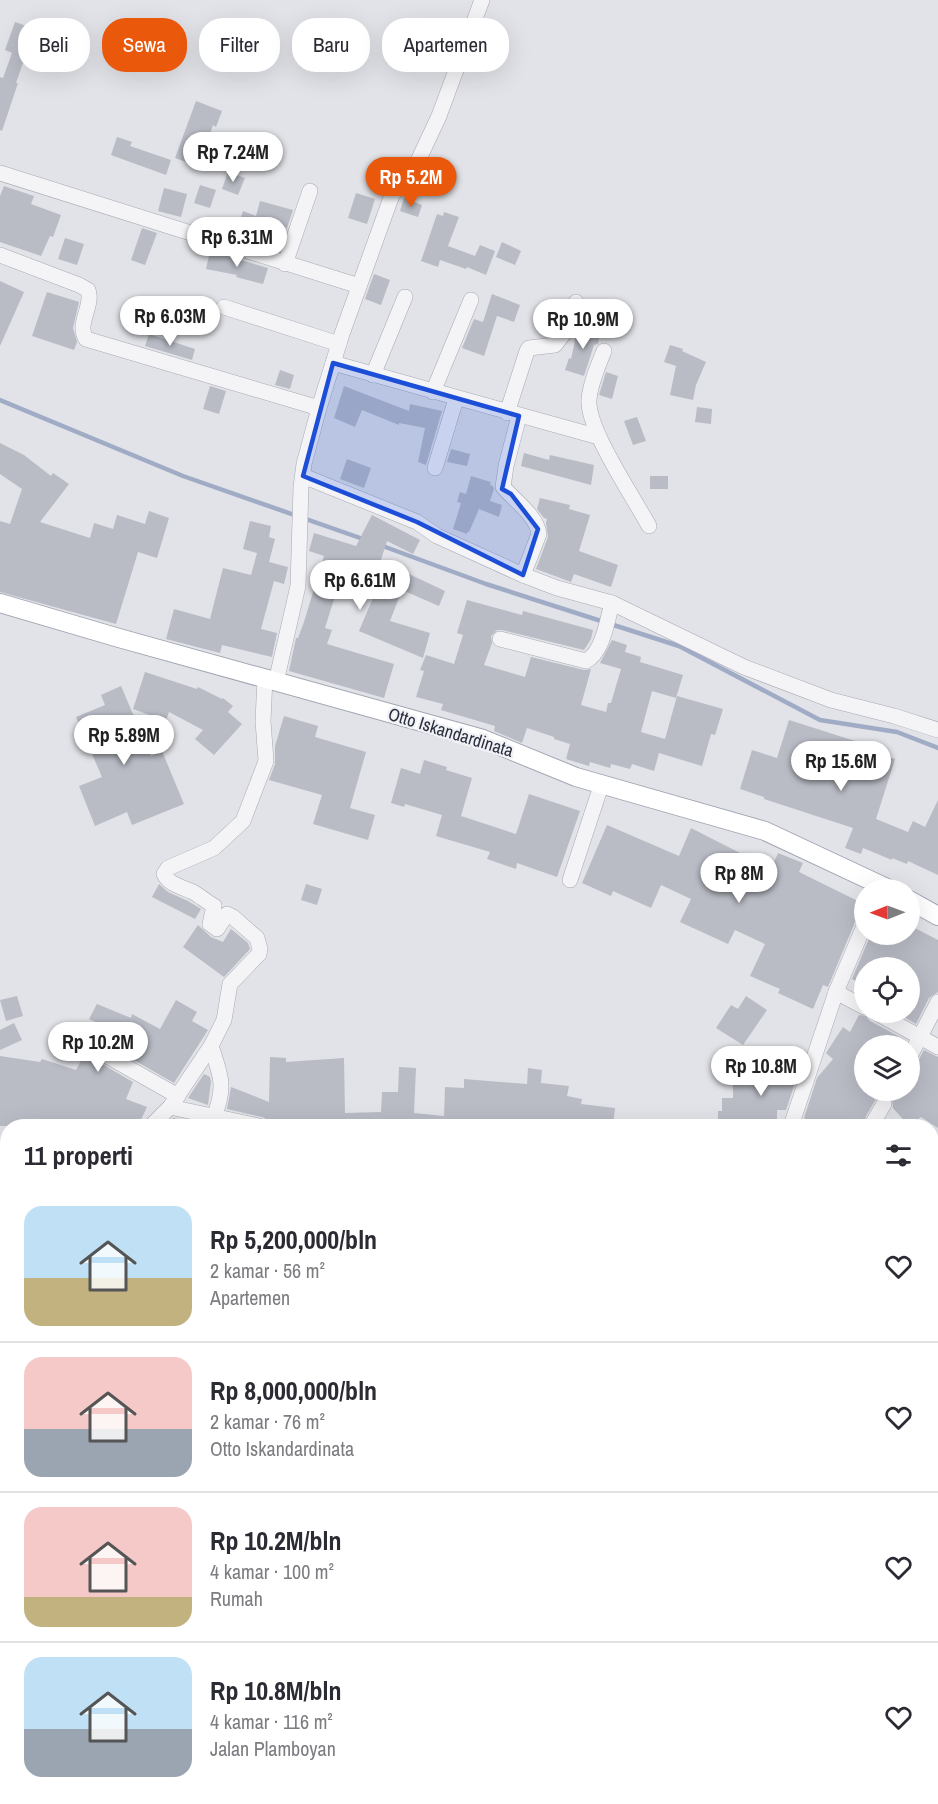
<!DOCTYPE html>
<html lang="id">
<meta charset="utf-8">
<style>
body{margin:0;font-family:"Archivo Narrow",sans-serif;background:#f7f7f7;color:#2b2b33;height:100vh;display:flex;flex-direction:column;font-size:22px;white-space:nowrap}
*{box-sizing:border-box;margin:0}
p{font-size:20px;color:#7c7c81}
.icon{flex:none;width:33px;height:33px;fill:none;stroke:currentColor;stroke-width:2;stroke-linecap:round;stroke-linejoin:round}
.map{position:relative;flex:1;overflow:hidden}
.drawer{position:absolute;left:0px;top:1119px;width:939px;height:686px;display:flex;flex-direction:column;background:#fff;border-radius:24px 24px 0 0;box-shadow:0 6px 24px #0002}
.drawer>*{flex:none}
.banner{position:absolute;left:18px;top:18px;width:600px;height:54px;display:flex;gap:12px}
.needle{width:39px;rotate:269deg}
.tools{position:absolute;left:854px;top:879px;display:grid;gap:12px}
.tools a{display:grid;place-items:center;width:66px;height:66px;border-radius:50%;background:#fff;box-shadow:0 6px 24px #0002;font-size:30px}
.price{position:absolute;translate:-50% -51px;padding:0 14px;border-radius:21px;background:#fff;color:#222;font-size:20px;line-height:39px;filter:drop-shadow(0 2px 3px #0008)}
.price::after{content:'';position:absolute;left:50%;top:36px;width:18px;height:14px;margin-left:-9px;background:inherit;clip-path:polygon(0 0,100% 0,50% 100%)}
.price.on{background:#ea580c;color:#fff}
ul{padding:0;list-style:none}
li{display:flex;align-items:center;gap:18px;height:150px;padding:0 24px}
li+li{border-top:2px solid #e1e1e2}
li span{display:grid;place-items:center;flex:none;width:168px;height:120px;border-radius:18px;color:#555}
li>.icon{margin-inline-start:auto}
span .icon{width:72px;height:72px;fill:#fffc;stroke-width:1}
li b{font-size:26px}
h2{display:flex;justify-content:space-between;align-items:center;height:72px;padding:0 24px;font-size:26px}
.chip{padding:0 21px;border-radius:24px;background:#fff;box-shadow:0 6px 24px #0002;font-size:21px;line-height:54px}
.chip.on{background:#ea580c;color:#fff}
.map>svg:first-child{display:block}
</style>
<div class="map">
<svg width="938" height="1804" viewBox="0 0 938 1804">
<rect width="100%" height="100%" fill="#e2e3e8"/>
<polygon fill="#c5d1c4" points="368,1797 432,1797 431,1804 365,1804"/>
<g fill="none" stroke-linecap="round" stroke-linejoin="round">
<g stroke="#a0abc5" stroke-width="4.5">
<polyline points="0,400 183,476 363,539"/>
<polyline points="380,545 486,584 679,646 820,720 897,732 938,748"/>
</g>
</g>
<g fill="#b9bcc5">
<polygon points="15,22 41,31 32,60 25,57 16,83 18,83 2,131 0,130 0,77 3,78 12,53 5,50"/>
<polygon points="196,101 222,111 216,127 213,125 203,155 198,153 194,165 175,158"/>
<polygon points="117,137 132,142 130,146 171,160 166,175 111,155"/>
<polygon points="228,172 245,178 238,195 222,189"/>
<polygon points="200,185 216,190 210,208 194,203"/>
<polygon points="4,186 34,196 31,204 61,215 53,237 50,236 41,256 0,242 0,196"/>
<polygon points="164,188 187,194 181,217 158,211"/>
<polygon points="356,193 375,199 367,224 348,218"/>
<polygon points="404,198 422,205 418,217 400,211"/>
<polygon points="260,201 293,210 287,228 280,226 272,248 252,242 256,229 239,223 243,211 256,216"/>
<polygon points="444,212 459,217 448,246 475,256 480,245 495,251 486,275 467,267 466,269 440,260 438,267 421,261 437,214 443,216"/>
<polygon points="142,228 157,233 145,265 131,260"/>
<polygon points="65,238 84,244 77,265 58,259"/>
<polygon points="502,242 521,251 515,265 496,257"/>
<polygon points="210,251 268,268 263,284 236,277 237,275 206,269"/>
<polygon points="374,274 390,280 381,305 365,299"/>
<polygon points="0,281 24,292 0,346"/>
<polygon points="47,292 79,302 73,328 77,342 74,350 32,336"/>
<polygon points="492,294 520,305 514,322 497,316 484,356 462,348 474,319 483,322"/>
<polygon points="578,326 600,331 598,344 594,345 584,376 565,370 569,358 571,359"/>
<polygon points="149,334 195,349 192,360 145,346"/>
<polygon points="670,345 683,349 682,351 706,362 696,385 693,400 670,395 676,366 664,362"/>
<polygon points="280,370 294,375 290,389 275,385"/>
<polygon points="606,372 618,376 612,399 599,395"/>
<polygon points="210,386 226,391 219,414 203,409"/>
<polygon points="344,386 409,411 410,404 442,411 426,465 418,462 425,428 399,423 399,425 362,410 355,427 334,418"/>
<polygon points="697,407 712,409 711,424 695,422"/>
<polygon points="637,417 646,441 633,445 624,421"/>
<polygon points="0,443 24,455 51,476 53,473 69,484 40,522 90,538 94,523 113,529 117,515 145,524 149,511 169,518 157,558 138,552 116,624 0,592 0,521 10,524 22,489 0,474"/>
<polygon points="451,449 470,454 467,466 447,462"/>
<polygon points="524,453 549,460 550,455 594,465 591,485 521,466"/>
<polygon points="347,459 371,468 364,488 340,479"/>
<polygon points="471,476 491,482 490,485 493,486 494,489 490,501 502,505 499,517 479,509 469,532 467,532 467,534 453,529 461,503 457,502 460,492 466,494"/>
<rect x="650" y="476" width="18" height="13"/>
<polygon points="540,498 570,505 569,509 590,515 579,551 618,565 611,587 574,574 571,582 536,569 548,537 546,523 547,519 544,518 537,509"/>
<polygon points="372,515 420,540 413,554 387,541 379,566 408,577 409,574 445,591 439,606 402,590 390,621 430,633 423,658 359,631 381,579 344,567 325,628 332,630 327,644 394,664 384,698 289,671 296,638 298,638 304,622 324,556 309,551 314,533 356,546"/>
<polygon points="250,521 271,526 269,537 275,539 269,562 288,567 284,584 274,581 261,629 277,633 272,657 222,645 220,653 166,639 174,609 210,619 223,568 251,575 257,553 243,549"/>
<polygon points="467,600 522,615 523,611 593,630 591,639 584,650 502,630 497,630 491,636 492,643 484,665 525,677 531,657 584,670 591,669 581,705 606,712 608,703 611,703 621,669 600,663 612,640 627,645 625,652 641,657 640,662 683,675 676,698 652,691 641,732 665,739 677,696 723,709 715,735 711,734 702,766 659,753 654,771 632,764 630,769 611,764 610,768 590,762 589,766 566,759 570,744 554,739 554,737 527,728 522,743 494,731 495,726 441,710 443,704 416,697 424,671 420,670 426,655 454,664 463,635 457,633"/>
<polygon points="145,672 197,689 198,687 222,699 223,698 233,706 228,712 242,724 214,755 195,739 203,730 169,712 166,721 133,709"/>
<polygon points="121,686 151,756 162,751 184,804 132,825 127,812 95,826 79,786 102,777 76,717 105,705 101,695"/>
<polygon points="284,716 318,726 315,737 366,752 350,808 375,815 368,840 313,824 322,795 269,780 275,764 275,746"/>
<polygon points="789,720 874,747 873,752 895,759 876,819 908,832 913,821 925,827 938,800 938,875 908,861 907,864 892,858 892,860 863,848 861,854 845,848 853,828 764,799 764,797 740,789 752,750 777,758"/>
<polygon points="424,760 447,767 446,770 472,778 461,816 516,834 529,794 580,811 557,877 517,863 516,869 487,859 490,852 436,836 442,815 405,804 404,807 391,803 401,768 420,774"/>
<polygon points="607,825 679,856 691,828 742,854 740,859 769,873 778,853 803,863 799,872 864,904 864,916 859,918 855,922 828,987 823,985 813,1009 778,993 780,989 750,976 765,944 735,930 728,944 680,922 691,899 661,885 651,908 613,891 611,896 582,883"/>
<polygon points="159,884 168,892 188,901 201,909 195,919 152,897"/>
<polygon points="306,884 322,889 317,905 301,900"/>
<polygon points="198,925 211,937 223,942 231,929 248,943 250,949 224,977 183,947"/>
<polygon points="909,925 938,940 938,992 929,998 916,1024 896,1012 909,1012 909,968 864,968 864,985 852,979 871,934 909,934"/>
<polygon points="17,996 23,1016 6,1021 0,1000"/>
<polygon points="746,996 767,1010 743,1045 716,1028 731,1005 738,1009"/>
<polygon points="176,1000 197,1012 192,1021 208,1030 174,1083 111,1047 103,1047 98,1052 97,1057 102,1064 133,1082 126,1099 147,1107 138,1126 0,1126 0,1056 40,1062 42,1059 76,1070 100,1024 89,1019 97,1004 131,1018 132,1014 160,1029"/>
<polygon points="859,1015 866,1016 870,1021 907,1041 904,1046 864,1046 864,1090 909,1090 909,1068 917,1063 924,1050 938,1057 938,1128 921,1117 909,1126 893,1108 892,1099 885,1094 876,1099 866,1116 864,1126 814,1126 804,1118 817,1078 833,1059 826,1053 843,1027 850,1032"/>
<polygon points="14,1023 22,1040 0,1050 0,1030"/>
<polygon points="270,1057 286,1058 286,1062 344,1058 345,1113 381,1112 382,1092 398,1092 399,1067 416,1068 414,1113 444,1116 445,1087 464,1088 464,1079 527,1084 528,1068 542,1070 541,1083 569,1086 567,1096 582,1099 581,1104 615,1108 613,1126 308,1126 308,1122 285,1122 285,1126 269,1126 266,1119 262,1117 227,1109 231,1087 269,1102"/>
<polygon points="768,1059 798,1059 798,1074 786,1110 777,1110 777,1126 718,1126 718,1111 722,1111 722,1098 733,1098 733,1084 755,1084 755,1074 768,1074"/>
<polygon points="204,1074 210,1077 211,1082 208,1105 188,1098"/>
<polygon points="173,1118 209,1125 210,1126 168,1126"/>
</g>
<g fill="none" stroke-linecap="round" stroke-linejoin="round">
<defs>
<g id="minor">
<polyline points="0,173 359,286"/>
<path d="M0 255 79 285 88 290C94 305 76 324 86 339L319 408"/>
<polyline points="285,264 310,191"/>
<polyline points="224,307 339,344"/>
<path d="M604 351C598 366 590 384 589 400 587 429 634 498 649 526"/>
<polyline points="333,363 599,437"/>
<polyline points="373,375 405,297"/>
<polyline points="433,392 471,300"/>
<polyline points="507,413 527,351 529,348 555,345 565,332 576,302"/>
<path d="M519 416 506 466 503 487C514 500 537 516 539 534L523 575"/>
<polyline points="435,468 456,399"/>
<polyline points="303,476 417,522 437,536 523,575 557,588 612,603 744,667 831,700 894,716 938,730"/>
<path d="M500 639 586 661C603 652 607 621 612 603"/>
<polyline points="276,682 298,586 301,487 304,464 319,408 342,334 392,195 418,161 439,116 482,0"/>
<polyline points="570,880 602,783"/>
<polyline points="836,992 864,1007"/>
<polyline points="875,1012 938,1047"/>
<polyline points="107,1056 178,1096"/>
<polyline points="909,1058 938,1002"/>
<polyline points="172,1104 211,1046"/>
<path d="M214 1117C226 1086 221 1076 211 1046L224 1020 230 984 259 954 260 949 257 938 233 917 227 914 217 929 210 924 214 906C207 902 200 896 193 892 183 887 169 885 164 874L168 868 214 848 243 821 266 761 263 721 265 678"/>
<polyline points="151,1126 170,1107 259,1126"/>
<polyline points="791,1126 836,992 864,926"/>
<polyline points="874,1126 874,1121 884,1104"/>
<polyline points="932,1228 938,1239"/>
<polyline points="0,1287 8,1279"/>
<polyline points="0,1317 8,1319"/>
<polyline points="932,1413 938,1415"/>
<polyline points="932,1502 938,1502"/>
<polyline points="932,1538 938,1538"/>
<polyline points="0,1565 8,1576"/>
<polyline points="932,1612 938,1612"/>
<polyline points="932,1715 938,1715"/>
<polyline points="932,1795 938,1795"/>
<polyline points="314,1797 327,1804"/>
<polyline points="569,1797 569,1804"/>
<polyline points="663,1797 663,1804"/>
<polyline points="439,1804 439,1797"/>
<polyline points="506,1804 506,1797"/>
<polyline points="762,1804 762,1797"/>
</g>
<g id="major">
<polyline points="0,603 119,638 483,739 576,777 765,831 891,890"/>
<polyline points="909,900 938,916"/>
</g>
</defs>
<use href="#minor" stroke="#a8a9b2" stroke-width="16"/>
<use href="#major" stroke="#a2a6b3" stroke-width="20"/>
<use href="#minor" stroke="#f4f4f7" stroke-width="15"/>
<use href="#major" stroke="#fff" stroke-width="18"/>
</g>
<path fill="#1d4ed8" fill-opacity="0.2" stroke="#1d4ed8" stroke-width="4.5" stroke-linejoin="round" d="M333 363 519 416 502 489 511 494 538 529 523 575 417 522 303 476Z"/>
<g text-anchor="middle" dominant-baseline="central" stroke-width="4.5" stroke-linejoin="round" paint-order="stroke">
<g font-size="18" fill="#2c2f3e" stroke="#f1f2f6">
<text transform="translate(451 732) rotate(17)">Otto Iskandardinata</text>
</g>
</g>
</svg>
<div class="tools">
<a><svg class="needle" viewBox="-14 -14 28 28"><path d="M0-13l5 13h-10z" fill="#e53935"/><path d="M0 13l5-13h-10z" fill="#7c7c81"/></svg></a>
<a><svg class="icon" aria-label="locate" viewBox="0 0 24 24"><circle cx="12" cy="12" r="6"/><path d="M12 2v4M12 18v4M2 12h4M18 12h4"/></svg></a>
<a><svg class="icon" aria-label="layers" viewBox="0 0 24 24"><path d="M12 4l9 5-9 5-9-5zM3 14l9 5 9-5"/></svg></a>
</div>
<b class="price" style="left:233px;top:183px">Rp 7.24M</b>
<b class="price on" style="left:411px;top:208px">Rp 5.2M</b>
<b class="price" style="left:237px;top:268px">Rp 6.31M</b>
<b class="price" style="left:170px;top:347px">Rp 6.03M</b>
<b class="price" style="left:583px;top:350px">Rp 10.9M</b>
<b class="price" style="left:360px;top:611px">Rp 6.61M</b>
<b class="price" style="left:124px;top:766px">Rp 5.89M</b>
<b class="price" style="left:841px;top:792px">Rp 15.6M</b>
<b class="price" style="left:739px;top:904px">Rp 8M</b>
<b class="price" style="left:98px;top:1073px">Rp 10.2M</b>
<b class="price" style="left:761px;top:1097px">Rp 10.8M</b>
<div class="banner">
<a class="chip">Beli</a>
<a class="chip on">Sewa</a>
<a class="chip">Filter</a>
<a class="chip">Baru</a>
<a class="chip">Apartemen</a>
</div>
<section class="drawer">
<h2>11 properti<svg class="icon" aria-label="filters" viewBox="0 0 24 24"><path d="M4 7h16M4 17h16"/><circle cx="9" cy="7" r="2"/><circle cx="15" cy="17" r="2"/></svg></h2>
<ul>
<li><span style="background:linear-gradient(#bfe0f5 60%,#c2b280 0)"><svg class="icon" aria-label="home" viewBox="0 0 24 24"><path d="M3 11l9-7 9 7M6 9v11h12V9"/></svg></span><div><b>Rp 5,200,000/bln</b><p>2 kamar · 56 m²</p><p>Apartemen</p></div><svg class="icon" aria-label="heart" viewBox="0 0 24 24"><path d="M12 20l-8-8c-3-5 5-10 8-4 3-6 11-1 8 4z"/></svg></li>
<li><span style="background:linear-gradient(#f6c9c9 60%,#9aa5b1 0)"><svg class="icon" aria-label="home" viewBox="0 0 24 24"><path d="M3 11l9-7 9 7M6 9v11h12V9"/></svg></span><div><b>Rp 8,000,000/bln</b><p>2 kamar · 76 m²</p><p>Otto Iskandardinata</p></div><svg class="icon" aria-label="heart" viewBox="0 0 24 24"><path d="M12 20l-8-8c-3-5 5-10 8-4 3-6 11-1 8 4z"/></svg></li>
<li><span style="background:linear-gradient(#f6c9c9 75%,#c2b280 0)"><svg class="icon" aria-label="home" viewBox="0 0 24 24"><path d="M3 11l9-7 9 7M6 9v11h12V9"/></svg></span><div><b>Rp 10.2M/bln</b><p>4 kamar · 100 m²</p><p>Rumah</p></div><svg class="icon" aria-label="heart" viewBox="0 0 24 24"><path d="M12 20l-8-8c-3-5 5-10 8-4 3-6 11-1 8 4z"/></svg></li>
<li><span style="background:linear-gradient(#bfe0f5 60%,#9aa5b1 0)"><svg class="icon" aria-label="home" viewBox="0 0 24 24"><path d="M3 11l9-7 9 7M6 9v11h12V9"/></svg></span><div><b>Rp 10.8M/bln</b><p>4 kamar · 116 m²</p><p>Jalan Plamboyan</p></div><svg class="icon" aria-label="heart" viewBox="0 0 24 24"><path d="M12 20l-8-8c-3-5 5-10 8-4 3-6 11-1 8 4z"/></svg></li>
</ul>
</section>
</div>
